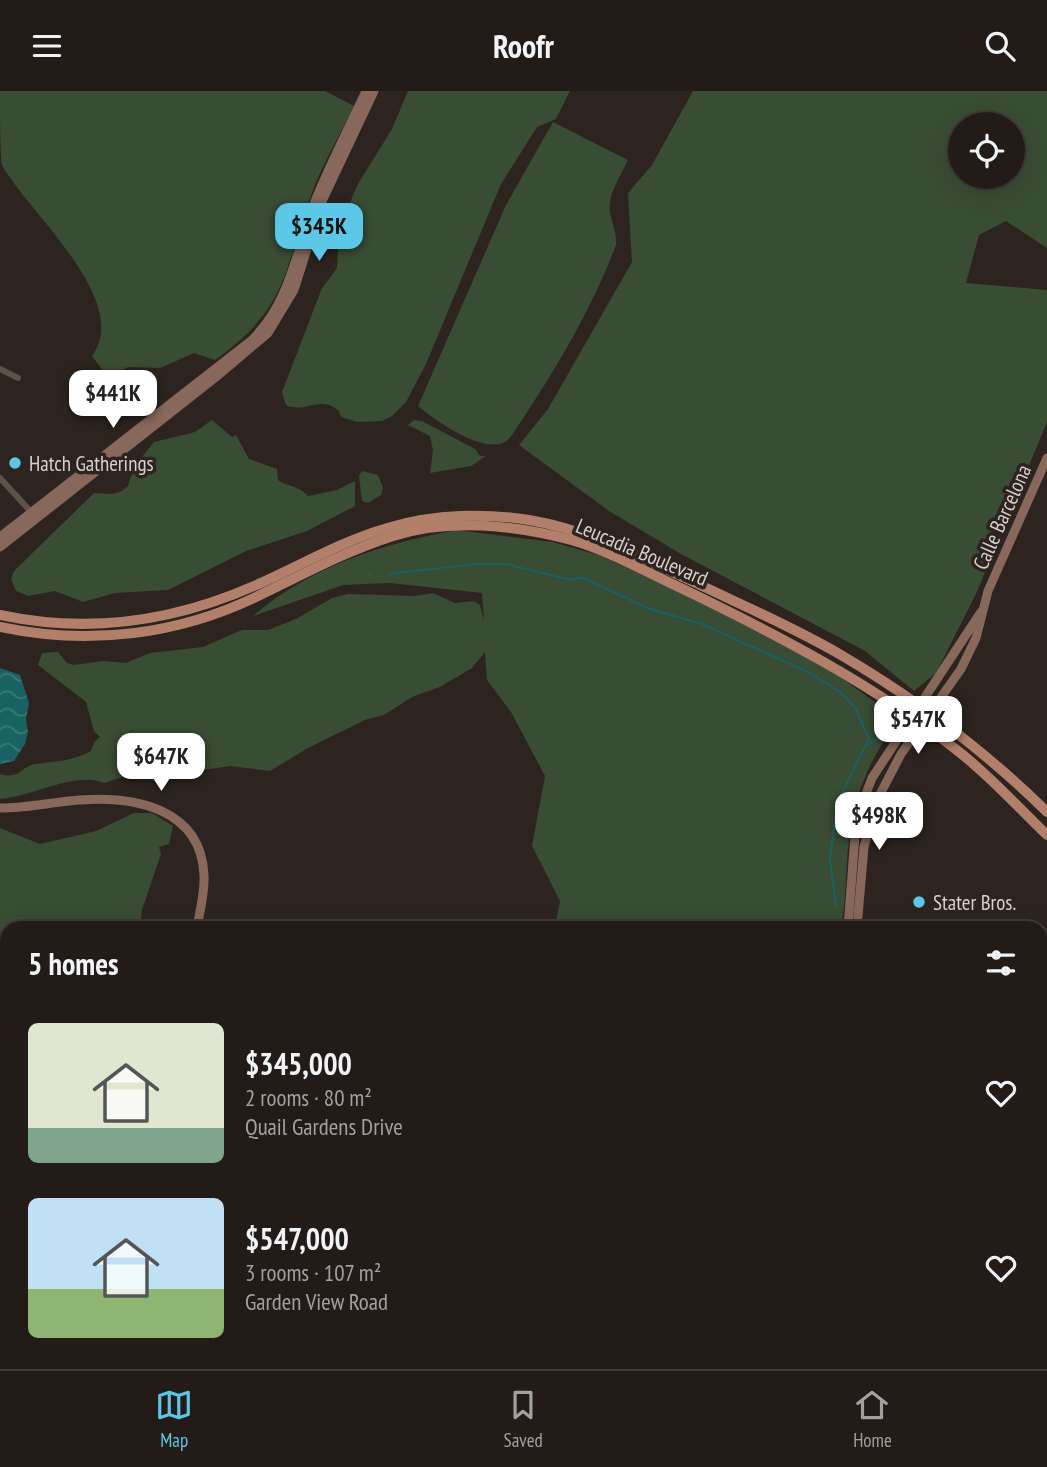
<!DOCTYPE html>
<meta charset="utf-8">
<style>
body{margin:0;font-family:"PT Sans Narrow",sans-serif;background:#2a2420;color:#f1f3f6;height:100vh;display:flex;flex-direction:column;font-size:26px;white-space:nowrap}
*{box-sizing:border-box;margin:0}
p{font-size:23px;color:#a2a1a1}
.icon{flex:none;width:38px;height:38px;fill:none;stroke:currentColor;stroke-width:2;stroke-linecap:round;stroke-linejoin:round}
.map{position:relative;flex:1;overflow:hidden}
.side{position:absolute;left:0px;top:830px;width:1048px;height:450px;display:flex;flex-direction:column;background:#221b17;border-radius:21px 21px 0 0;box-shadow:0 7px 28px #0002,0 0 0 2px #3f3936}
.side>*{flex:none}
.buttons{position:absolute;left:948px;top:21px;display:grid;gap:14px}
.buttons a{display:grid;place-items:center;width:77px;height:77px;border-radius:50%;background:#221b17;box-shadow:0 7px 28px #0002,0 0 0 2px #3f3936;font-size:35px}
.price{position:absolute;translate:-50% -60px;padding:0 16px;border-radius:14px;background:#fff;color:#222;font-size:23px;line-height:46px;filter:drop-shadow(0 2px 4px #0008)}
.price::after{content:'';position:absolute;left:50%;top:42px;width:21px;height:16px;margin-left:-10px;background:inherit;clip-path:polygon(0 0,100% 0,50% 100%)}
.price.selected{background:#5ac8e6;color:#111}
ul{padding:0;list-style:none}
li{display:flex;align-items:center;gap:21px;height:175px;padding:0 28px}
li span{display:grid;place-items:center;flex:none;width:196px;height:140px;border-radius:10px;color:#555}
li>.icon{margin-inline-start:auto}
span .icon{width:84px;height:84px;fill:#fffc;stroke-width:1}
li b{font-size:30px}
h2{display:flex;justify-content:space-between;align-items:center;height:84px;padding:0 28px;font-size:30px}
header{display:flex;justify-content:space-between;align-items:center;height:91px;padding:0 28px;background:#221b17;font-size:32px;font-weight:600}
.dock{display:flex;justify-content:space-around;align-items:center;height:98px;border-top:2px solid #3f3936;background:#221b17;font-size:19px;color:#a2a1a1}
.dock a{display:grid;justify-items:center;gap:4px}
.dock .selected{color:#5ac8e6}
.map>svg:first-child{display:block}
</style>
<header><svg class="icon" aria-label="menu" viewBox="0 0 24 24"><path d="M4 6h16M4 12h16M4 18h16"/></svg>Roofr<svg class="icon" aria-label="search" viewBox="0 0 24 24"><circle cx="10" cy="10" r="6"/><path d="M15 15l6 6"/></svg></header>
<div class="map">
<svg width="1047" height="1278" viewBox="0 0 1047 1278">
<defs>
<pattern id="water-waves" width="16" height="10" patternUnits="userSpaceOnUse" patternTransform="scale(1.75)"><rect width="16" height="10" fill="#196263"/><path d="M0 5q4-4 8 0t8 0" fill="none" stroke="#3a7778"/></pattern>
</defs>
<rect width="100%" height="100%" fill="#2d241f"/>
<g fill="#394c34" fill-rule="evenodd">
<path d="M0 0H325L354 15C340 44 323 72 312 102 283 181 289 216 215 269L194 262 160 277 128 276 109 288 92 265C133 210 27 120 2 74 0 62 0 16 0 0Z"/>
<path d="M408 0H570L556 28 537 36 501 93 426 273 406 311 392 325 382 330 357 331 341 326 339 320C320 303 306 323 286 314L282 301 322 197 337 177 339 137 358 93 392 38Z"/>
<path d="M693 0H1047V157L1006 130 979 144 966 192 1047 199V331L976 503 936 582 914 600 865 560 681 463 609 420 519 354 548 318 632 171 628 102 652 74ZM961 33H1013V86H961Z"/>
<path d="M553 31 628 69C621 84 607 105 610 121 612 134 617 141 616 154 590 223 551 286 510 347 490 369 436 330 418 315L506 114Z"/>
<path d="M212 329 232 346 236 344 249 368 277 378 278 389C288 396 298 394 308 405L337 399 355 390V415L307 440 246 460 168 499 115 502 83 511 55 500 28 505 16 500 11 488 14 480 94 402 112 403 122 400 128 395 134 376 154 351 195 341Z"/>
<polygon points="414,329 422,330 475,358 480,365 486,365 471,375 430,382 433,359 430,345 408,334"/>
<polygon points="362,380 378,384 383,397 381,404 368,412 362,410 359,385"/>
<path d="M456 439 552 451 599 464 724 522 828 577 898 628C870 669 855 700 849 749 845 778 847 808 841 836H555L560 810 532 755 545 685 511 621 487 589 485 561 472 577 440 596 412 606 384 624 365 629 308 657 270 680 231 675 203 679 186 673 169 672 146 685 132 683 104 692C75 680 32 706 0 708V683C21 689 20 675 36 673 55 670 74 670 91 660L94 651 100 646 94 640 86 611 38 574 42 562 58 561 67 572 74 574 103 570 126 572 150 562 203 556 242 539H268L296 528 332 507 348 503 415 505 433 502 455 512 474 510 480 514 484 530 482 502 390 492 343 494 253 525C311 475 382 453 456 439Z"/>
<polygon points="134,722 152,722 173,735 169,753 159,756 161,763 142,819 140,836 7,836 7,1088 0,1093 0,881 3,878 0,874 0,737 40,753 96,740"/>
<polygon points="7,1117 7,1223 2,1228 7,1233 7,1244 0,1252 0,1122"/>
<polygon points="328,1272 626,1272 627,1278 327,1278"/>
</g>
<polygon fill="url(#water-waves)" points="0,577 20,584 29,612 26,628 28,641 25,653 14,670 0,673"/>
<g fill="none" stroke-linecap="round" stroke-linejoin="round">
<g stroke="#196263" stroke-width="2">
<polyline points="390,483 474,473 506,473 571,489 582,486 647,517 702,533 810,582 840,601 855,616 869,648 837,712 830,768 836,815"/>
<polyline points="367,485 370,484"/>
<polyline points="868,654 880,646 882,635"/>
<polyline points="1043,1278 1047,1271"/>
</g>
<g stroke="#5c514b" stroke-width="6">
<polyline points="0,278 18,287"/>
<polyline points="0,387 33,423"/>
<polyline points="69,1272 79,1278"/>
<polyline points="675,1273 704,1278"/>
<polyline points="165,1278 168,1272"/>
<polyline points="271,1278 273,1272"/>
</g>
<g stroke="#87685a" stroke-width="9">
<path d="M0 446 252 249C290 211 296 162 314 113 329 75 349 37 366 0"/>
<polyline points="0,456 216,286 268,242 294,199 323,108 374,0"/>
<path d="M0 717C27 717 53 711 80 709 134 705 201 717 204 784 205 801 200 820 197 836"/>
<polyline points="848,836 855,745 862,713 872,687 981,521"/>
<polyline points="857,836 864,756 876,711 901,663 961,578 976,547 988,500 1047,367"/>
<polyline points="1041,907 1047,888"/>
<polyline points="1041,1028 1044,1060 1041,1083"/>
<polyline points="1041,1097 1047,1098"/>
<polyline points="635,1278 635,1272"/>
<polyline points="643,1278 643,1272"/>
<polyline points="935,1278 940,1272"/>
</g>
<g stroke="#b27f6a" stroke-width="10">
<path d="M0 524C88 543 172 531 254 495 300 475 343 449 391 436 435 423 485 422 529 429 589 439 642 467 696 492 744 515 795 537 841 564 916 608 985 660 1047 721"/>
<path d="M0 536C89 555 179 544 260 504 304 483 346 460 393 445 449 427 515 434 571 449 610 460 646 481 683 498 778 544 874 594 958 660 990 685 1018 716 1047 744"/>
</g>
</g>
<g fill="#5ac8e6" stroke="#2d241f" stroke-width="2.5">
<circle cx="15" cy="372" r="7"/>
<circle cx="919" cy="811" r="7"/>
</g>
<g text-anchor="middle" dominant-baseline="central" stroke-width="7" stroke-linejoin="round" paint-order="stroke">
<g font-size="21" fill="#d7d0cd" stroke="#2d241f" text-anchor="start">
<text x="29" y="372">Hatch Gatherings</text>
<text x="933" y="811">Stater Bros.</text>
</g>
<g font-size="21" fill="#d7d0cd" stroke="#2d241f">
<text transform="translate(1002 426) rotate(-66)">Calle Barcelona</text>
<text transform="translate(642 461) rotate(23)">Leucadia Boulevard</text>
</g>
</g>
</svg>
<div class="buttons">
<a><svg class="icon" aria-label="locate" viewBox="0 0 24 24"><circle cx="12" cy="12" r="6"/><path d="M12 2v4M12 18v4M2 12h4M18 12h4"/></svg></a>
</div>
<b class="price selected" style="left:319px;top:172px">$345K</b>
<b class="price" style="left:113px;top:339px">$441K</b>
<b class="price" style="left:918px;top:665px">$547K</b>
<b class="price" style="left:161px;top:702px">$647K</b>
<b class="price" style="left:879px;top:761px">$498K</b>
<section class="side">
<h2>5 homes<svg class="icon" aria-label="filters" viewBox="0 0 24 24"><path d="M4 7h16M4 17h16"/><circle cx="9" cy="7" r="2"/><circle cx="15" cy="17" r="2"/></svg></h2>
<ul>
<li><span style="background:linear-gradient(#dfe7d0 75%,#7fa58c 0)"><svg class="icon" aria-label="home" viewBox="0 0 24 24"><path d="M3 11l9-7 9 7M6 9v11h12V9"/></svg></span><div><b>$345,000</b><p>2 rooms · 80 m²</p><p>Quail Gardens Drive</p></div><svg class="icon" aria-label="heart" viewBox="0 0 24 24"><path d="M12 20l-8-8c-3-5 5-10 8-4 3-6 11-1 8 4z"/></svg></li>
<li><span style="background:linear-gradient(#bfe0f5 65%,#8fb573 0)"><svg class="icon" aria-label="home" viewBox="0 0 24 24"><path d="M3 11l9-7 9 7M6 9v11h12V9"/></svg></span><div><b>$547,000</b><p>3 rooms · 107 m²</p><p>Garden View Road</p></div><svg class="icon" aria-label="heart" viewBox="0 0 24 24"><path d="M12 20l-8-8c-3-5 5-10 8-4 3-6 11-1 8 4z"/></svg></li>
</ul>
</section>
</div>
<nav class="dock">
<a class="selected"><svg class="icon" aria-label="map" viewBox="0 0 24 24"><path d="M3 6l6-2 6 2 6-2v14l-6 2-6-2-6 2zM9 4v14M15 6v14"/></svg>Map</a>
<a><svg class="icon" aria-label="saved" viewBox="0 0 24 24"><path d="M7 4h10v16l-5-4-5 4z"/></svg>Saved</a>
<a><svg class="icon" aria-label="home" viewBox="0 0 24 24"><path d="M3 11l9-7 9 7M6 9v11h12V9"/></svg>Home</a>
</nav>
